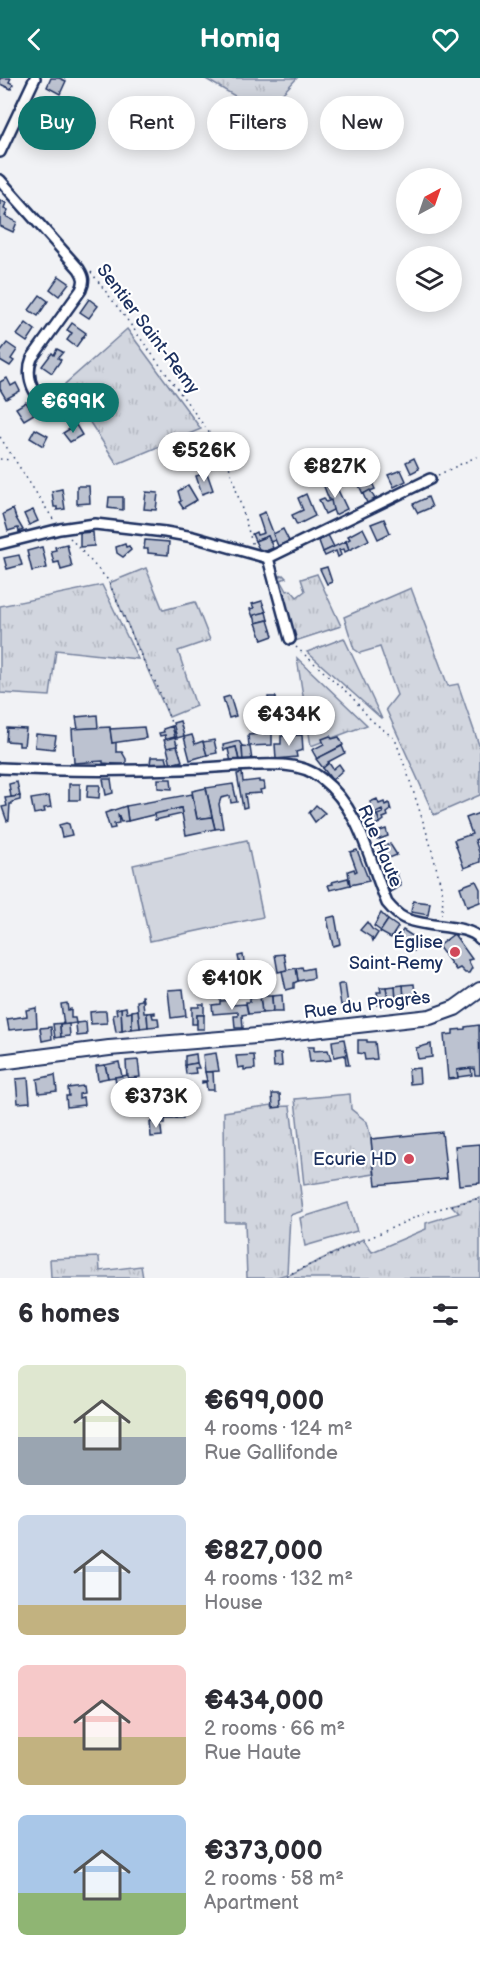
<!DOCTYPE html>
<meta charset="utf-8">
<style>
body{margin:0;font-family:"Balsamiq Sans",sans-serif;background:#f7f7f7;color:#2b2b33;height:100vh;display:flex;flex-direction:column;font-size:22px;white-space:nowrap}
*{box-sizing:border-box;margin:0}
p{font-size:20px;color:#7c7c81}
.icon{flex:none;width:33px;height:33px;fill:none;stroke:currentColor;stroke-width:2;stroke-linecap:round;stroke-linejoin:round}
.map{position:relative;height:1200px;overflow:hidden}
.drawer{display:flex;flex-direction:column;background:#fff;flex:1}
.drawer>*{flex:none}
.guide{position:absolute;left:18px;top:18px;width:444px;height:54px;display:flex;gap:12px}
.needle{width:39px;rotate:40deg}
.buttons{position:absolute;left:396px;top:90px;display:grid;gap:12px}
.buttons a{display:grid;place-items:center;width:66px;height:66px;border-radius:50%;background:#fff;box-shadow:0 3px 15px #0003;font-size:30px}
.price{position:absolute;translate:-50% -51px;padding:0 14px;border-radius:21px;background:#fff;color:#222;font-size:20px;line-height:39px;filter:drop-shadow(0 2px 3px #0008)}
.price::after{content:'';position:absolute;left:50%;top:36px;width:18px;height:14px;margin-left:-9px;background:inherit;clip-path:polygon(0 0,100% 0,50% 100%)}
.price.active{background:#0f766e;color:#fff}
ul{padding:0;list-style:none}
li{display:flex;align-items:center;gap:18px;height:150px;padding:0 18px}
li span{display:grid;place-items:center;flex:none;width:168px;height:120px;border-radius:9px;color:#555}
li>.icon{margin-inline-start:auto}
span .icon{width:72px;height:72px;fill:#fffc;stroke-width:1}
li b{font-size:26px}
h2{display:flex;justify-content:space-between;align-items:center;height:72px;padding:0 18px;font-size:26px}
.pill{padding:0 21px;border-radius:27px;background:#fff;box-shadow:0 3px 15px #0003;font-size:21px;line-height:54px}
.pill.active{background:#0f766e;color:#fff}
header{display:flex;justify-content:space-between;align-items:center;height:78px;padding:0 18px;background:#0f766e;color:#fff;font-size:27px;font-weight:800}
.map>svg:first-child{display:block}
</style>
<header><svg class="icon" aria-label="back" viewBox="0 0 24 24"><path d="M15 5l-7 7 7 7"/></svg>Homiq<svg class="icon" aria-label="heart" viewBox="0 0 24 24"><path d="M12 20l-8-8c-3-5 5-10 8-4 3-6 11-1 8 4z"/></svg></header>
<div class="map">
<svg width="480" height="1200" viewBox="0 0 480 1200">
<defs>
<pattern id="grass-tufts" width="24" height="20" patternUnits="userSpaceOnUse" patternTransform="scale(1.5)"><rect width="24" height="20" fill="#d2d6df"/><path d="M3 7l-1-3M5 7V3M7 7l1-3M15 17l-1-3M17 17v-4M19 17l1-3" fill="none" stroke="#b4b8c2"/></pattern>
</defs>
<rect width="100%" height="100%" fill="#f1f2f5"/>
<filter id="ink" filterUnits="userSpaceOnUse"><feTurbulence type="fractalNoise" baseFrequency=".0167" numOctaves="2"/><feDisplacementMap in="SourceGraphic" scale="12" xChannelSelector="R" yChannelSelector="G"/><feConvolveMatrix kernelMatrix="1 2 1 2 8 2 1 2 1" color-interpolation-filters="sRGB"/></filter>
<g filter="url(#ink)">
<g fill="url(#grass-tufts)" stroke="#76829e" stroke-width="1.5">
<polygon points="204,0 297,0 264,35"/>
<polygon points="127,251 201,351 117,386 65,306"/>
<polygon points="146,490 163,532 195,524 210,562 178,573 196,628 169,639 109,505"/>
<polygon points="317,496 341,548 292,564 274,501 283,497 286,500 281,502 287,513 291,512 297,519 305,513 301,501"/>
<polygon points="102,507 138,581 56,572 50,618 0,615 0,528"/>
<polygon points="411,510 448,608 458,606 480,670 480,717 434,737 386,631 397,617 380,569 360,575 354,571 344,539"/>
<polygon points="344,560 382,641 307,574"/>
<polygon points="297,580 367,647 311,668"/>
<polygon points="350,1016 351,1031 367,1044 371,1061 374,1096 304,1107 295,1021"/>
<polygon points="272,1027 272,1029 290,1028 303,1133 290,1137 287,1196 274,1200 247,1200 245,1144 225,1144 224,1034"/>
<polygon points="480,1120 480,1200 283,1200 363,1161 372,1174 426,1151 426,1145 459,1135 451,1127"/>
<polygon points="99,1179 100,1193 141,1188 143,1200 51,1200 50,1181"/>
</g>
<g fill="#d2d6df" stroke="#76829e" stroke-width="1.5">
<polygon points="247,762 263,839 150,863 133,787"/>
<polygon points="348,1125 357,1153 305,1168 300,1140"/>
</g>
<g fill="#bcc2d0" stroke="#1b2f5e" stroke-width="1.5">
<polygon points="0,0 11,0 9,4 13,6 11,11 0,6"/>
<polygon points="51,0 59,0 66,3 60,16 47,9"/>
<polygon points="0,122 6,125 4,130 8,132 5,138 17,144 13,154 0,148"/>
<polygon points="59,198 69,205 59,218 50,211"/>
<polygon points="40,217 48,223 38,238 29,232"/>
<polygon points="89,221 98,228 89,240 80,234"/>
<polygon points="26,245 35,252 27,264 17,257"/>
<polygon points="72,245 86,255 76,269 67,262 72,255 67,252"/>
<polygon points="7,265 17,272 11,281 14,283 10,288 0,282 0,274"/>
<polygon points="57,271 63,274 58,280 61,282 52,295 42,288 52,275 54,277"/>
<polygon points="7,300 11,308 16,305 20,313 6,321 0,311 0,304"/>
<polygon points="26,324 34,336 24,342 16,330"/>
<polygon points="76,347 82,357 70,364 63,355"/>
<polygon points="35,351 48,358 43,368 30,360"/>
<polygon points="414,380 419,391 411,395 406,384"/>
<polygon points="401,392 406,403 394,409 388,397"/>
<polygon points="207,395 213,412 202,416 196,398"/>
<polygon points="368,396 375,411 363,416 358,405 362,403 361,399"/>
<polygon points="329,404 332,410 336,408 347,431 335,437 323,406"/>
<polygon points="188,407 197,422 183,430 179,424 181,423 178,413"/>
<polygon points="77,408 89,408 90,425 77,426"/>
<polygon points="62,411 65,431 57,432 57,429 54,429 52,413"/>
<polygon points="370,412 376,423 368,427 363,416"/>
<polygon points="146,414 158,415 156,432 144,431"/>
<polygon points="306,416 315,438 297,447 292,437 303,432 298,420"/>
<polygon points="109,419 123,419 123,432 108,430"/>
<polygon points="428,419 432,429 418,435 413,426"/>
<polygon points="324,420 326,424 331,422 333,432 325,436 319,422"/>
<polygon points="13,431 16,440 23,452 19,454 18,450 8,453 3,436"/>
<polygon points="33,432 38,443 29,447 24,436"/>
<polygon points="265,434 276,462 270,464 268,458 255,463 252,456 256,454 257,457 264,455 258,437"/>
<polygon points="384,441 390,455 378,461 371,446"/>
<polygon points="363,450 369,462 349,472 346,463 350,461 348,458"/>
<polygon points="283,451 289,463 278,468 273,456"/>
<polygon points="93,454 94,468 80,469 80,455"/>
<polygon points="328,457 334,469 323,474 319,463"/>
<polygon points="268,458 273,470 261,475 255,463"/>
<polygon points="145,462 169,464 168,477 148,475 148,471 144,471"/>
<polygon points="346,463 349,472 345,474 344,471 339,472 341,477 338,479 336,473 325,478 323,474"/>
<polygon points="67,466 72,489 61,492 59,484 54,485 51,473 56,472 55,469"/>
<polygon points="125,466 126,469 129,468 131,472 123,479 117,475 116,469"/>
<polygon points="42,469 47,490 32,493 27,473"/>
<polygon points="19,477 22,487 7,491 4,480"/>
<polygon points="327,489 332,504 327,506 320,491"/>
<polygon points="262,523 266,534 253,539 250,531 254,530 252,526"/>
<polygon points="266,534 268,542 256,545 254,537"/>
<polygon points="268,542 273,558 262,562 256,545"/>
<polygon points="230,618 236,638 229,640 223,620"/>
<polygon points="268,619 276,619 277,638 269,639"/>
<polygon points="97,637 98,650 78,651 76,639"/>
<polygon points="263,640 270,640 272,655 255,656 255,652 264,650"/>
<polygon points="180,643 184,658 177,660 173,645"/>
<polygon points="172,648 175,659 166,662 165,657 160,658 159,655 164,654 163,651"/>
<polygon points="110,649 112,665 116,664 116,674 122,674 126,681 126,687 103,685 103,683 74,685 72,651"/>
<polygon points="144,649 146,660 112,665 110,651"/>
<polygon points="7,650 26,651 24,668 19,668 19,664 6,663"/>
<polygon points="272,655 272,667 249,668 248,657"/>
<polygon points="36,656 56,658 54,671 35,669"/>
<polygon points="192,657 195,666 203,663 207,677 190,682 184,659"/>
<polygon points="302,657 303,672 296,674 297,679 276,681 275,666 281,666 281,658"/>
<polygon points="330,658 332,661 339,659 343,667 317,681 312,672 324,666 322,661"/>
<polygon points="175,659 177,668 167,670 164,662"/>
<polygon points="214,662 217,675 207,677 203,664"/>
<polygon points="239,663 242,668 243,683 239,682 236,669 224,672 223,667"/>
<polygon points="177,668 182,683 171,686 167,670"/>
<polygon points="242,668 250,669 252,682 243,683"/>
<polygon points="342,668 345,675 328,684 329,685 323,690 316,681"/>
<polygon points="236,669 239,683 231,684 228,671"/>
<polygon points="151,679 166,679 168,686 150,686"/>
<polygon points="329,685 333,691 339,686 343,692 332,702 323,690"/>
<polygon points="242,695 243,704 259,702 259,704 264,704 265,711 260,712 261,715 245,716 247,729 243,730 237,696"/>
<polygon points="103,701 111,701 113,715 106,717"/>
<polygon points="158,701 171,701 172,711 158,710"/>
<polygon points="17,704 20,718 11,719 9,706"/>
<rect x="69" y="706" width="11" height="16"/>
<polygon points="233,706 237,724 231,725 230,718 221,720 219,726 223,750 215,751 206,710"/>
<polygon points="88,707 100,707 99,720 87,719"/>
<polygon points="206,710 212,739 197,741 192,713"/>
<polygon points="192,716 197,741 212,739 215,751 186,757 181,730 128,743 126,728"/>
<polygon points="20,718 20,722 12,724 12,726 10,726 9,742 7,743 2,729 7,728 5,720"/>
<polygon points="49,718 51,729 44,730 45,734 34,736 31,721"/>
<polygon points="377,721 379,726 384,724 385,727 389,725 391,732 387,735 388,738 383,740 384,742 380,745 377,737 383,735 382,732 374,736 370,724"/>
<polygon points="316,727 325,735 315,744 309,735"/>
<polygon points="126,728 128,743 121,744 118,736 119,745 114,746 115,750 110,751 105,735"/>
<polygon points="181,730 182,736 155,742 154,736"/>
<polygon points="479,735 480,760 475,762 480,777 480,784 464,790 454,762 472,756 466,740"/>
<polygon points="377,737 380,745 369,749 366,742"/>
<polygon points="66,745 69,746 72,757 62,759 59,747"/>
<polygon points="386,751 388,758 377,762 374,755"/>
<polygon points="390,766 397,777 384,782 379,770"/>
<polygon points="357,772 369,803 350,807 348,793 354,791 355,794 357,793 350,774"/>
<polygon points="396,793 401,808 390,814 384,796"/>
<polygon points="348,800 350,807 330,812 328,807 333,806 332,804"/>
<polygon points="476,803 480,811 480,824 467,829 460,809"/>
<polygon points="413,823 430,825 428,837 411,834"/>
<polygon points="381,835 388,842 381,853 374,848"/>
<polygon points="335,838 340,866 333,868 327,840"/>
<polygon points="388,842 398,849 391,860 380,854"/>
<polygon points="367,844 372,851 378,855 373,863 372,860 360,852"/>
<polygon points="403,852 414,859 408,870 396,862"/>
<polygon points="454,856 472,881 468,882 472,890 469,895 465,895 460,890 456,892 438,868"/>
<polygon points="414,859 421,863 414,873 408,870"/>
<polygon points="284,876 287,892 278,894 275,877"/>
<polygon points="243,877 246,897 242,898 238,878"/>
<polygon points="302,889 303,892 313,890 314,900 298,903 296,890"/>
<polygon points="296,890 298,903 294,905 294,910 286,912 282,893"/>
<polygon points="340,906 345,906 348,926 341,927 338,907"/>
<polygon points="414,906 416,923 404,923 403,907"/>
<polygon points="403,907 404,923 396,925 395,908"/>
<polygon points="395,908 396,925 388,924 386,909"/>
<polygon points="259,909 263,909 264,918 272,918 273,934 262,935"/>
<polygon points="380,909 386,909 388,924 377,927 376,919 378,919 377,914 381,914"/>
<polygon points="183,911 186,938 171,940 168,912"/>
<polygon points="259,911 262,935 248,936 246,924 250,924 250,920 255,919 255,912"/>
<polygon points="282,917 283,934 273,934 272,918"/>
<polygon points="142,918 143,918 144,923 143,923 144,935 147,935 148,949 140,950 137,923 142,922"/>
<polygon points="232,922 232,927 246,926 248,936 242,937 243,950 235,950 234,938 238,938 238,934 213,936 212,927 220,926 220,923"/>
<polygon points="67,925 68,932 71,931 71,940 75,940 76,945 64,947 61,926"/>
<polygon points="199,926 204,926 204,937 197,937 197,946 192,946 192,929 199,929"/>
<polygon points="126,929 127,935 132,934 132,951 122,953 121,930"/>
<polygon points="36,930 37,949 9,952 7,941 27,938 26,932"/>
<polygon points="121,930 122,953 116,954 113,937 117,936 116,931"/>
<polygon points="138,932 140,950 132,951 132,933"/>
<polygon points="99,933 106,933 107,945 91,946 90,934"/>
<polygon points="155,934 155,936 152,936 153,940 158,940 159,948 148,949 147,935"/>
<rect x="197" y="937" width="7" height="14"/>
<polygon points="86,944 87,957 77,958 76,945"/>
<polygon points="64,945 60,947 61,959 55,960 53,946"/>
<polygon points="69,946 70,958 61,959 60,947"/>
<polygon points="479,947 480,997 475,997 474,990 457,992 458,1000 448,1001 444,957 453,956 453,952 465,951 465,949"/>
<polygon points="51,949 52,961 42,963 40,950"/>
<polygon points="344,961 349,987 346,987 345,977 334,979 332,963"/>
<polygon points="358,962 367,962 367,964 375,964 377,981 365,982 364,976 358,975"/>
<polygon points="431,966 432,979 418,981 416,970"/>
<polygon points="308,969 314,969 314,973 328,972 331,982 310,984"/>
<polygon points="216,975 219,993 205,994 203,977"/>
<polygon points="281,975 282,988 274,989 273,976"/>
<polygon points="196,976 197,985 185,987 185,978"/>
<polygon points="254,977 255,991 244,992 244,989 238,990 236,978"/>
<polygon points="138,982 140,999 127,1000 126,983"/>
<polygon points="119,984 122,998 108,1000 105,987"/>
<polygon points="197,985 199,990 195,990 196,995 186,996 185,987"/>
<polygon points="105,987 108,1000 98,1002 96,988"/>
<polygon points="419,990 420,1005 410,1006 409,991"/>
<polygon points="471,990 472,997 458,999 457,992"/>
<polygon points="205,994 213,994 214,1012 207,1012 206,1004 202,1005 202,1003 207,1003"/>
<polygon points="55,997 57,1013 39,1015 37,1001"/>
<polygon points="128,997 129,1008 135,1007 139,1034 132,1035 129,1014 125,1011 125,1002 116,1005 115,999"/>
<polygon points="28,1000 30,1024 18,1025 16,1001"/>
<polygon points="83,1008 84,1015 79,1016 79,1020 83,1019 84,1027 67,1029 66,1018 69,1018 68,1010"/>
<polygon points="272,1016 280,1016 281,1029 273,1030"/>
<polygon points="164,1023 176,1023 176,1035 165,1036"/>
<rect x="176" y="1023" width="7" height="18"/>
<polygon points="176,1035 176,1041 165,1041 165,1046 161,1046 160,1037"/>
<polygon points="160,1043 162,1058 151,1059 150,1044"/>
<polygon points="442,1054 447,1100 376,1107 371,1061"/>
<polygon points="480,1066 480,1105 459,1107 455,1068"/>
</g>
<g fill="none" stroke-linecap="round" stroke-linejoin="round">
<defs>
<g id="street">
<polyline points="0,74 35,0"/>
<path d="M0 102 79 191C84 199 85 203 81 212L32 280C24 299 35 327 58 329"/>
<polyline points="0,466 60,451 95,446 165,454 193,459 268,480 430,401"/>
<polyline points="268,480 290,561"/>
<path d="M0 690C61 693 122 693 183 691 216 690 251 685 284 687 298 688 311 692 322 701 360 731 369 782 387 825 392 831 397 837 404 840 424 850 469 846 480 861"/>
</g>
<polyline id="secondary" points="0,984 109,970 268,957 430,939 455,930 480,912"/>
</defs>
<use href="#street" stroke="#1b2f5e" stroke-width="14"/>
<use href="#secondary" stroke="#1b2f5e" stroke-width="18"/>
<g stroke="#1b2f5e" stroke-width="1.5" stroke-dasharray="1.5 4.5" stroke-linecap="butt">
<polyline points="91,194 125,239 226,378 253,468"/>
<polyline points="0,359 55,444"/>
<polyline points="0,381 12,382"/>
<polyline points="438,397 480,377"/>
<polyline points="70,460 108,502 141,578 157,607 176,658 181,681"/>
<polyline points="296,569 351,618 371,642 395,661 408,697 430,765 443,816 442,837"/>
<polyline points="281,1200 427,1134 480,1120"/>
</g>
<use href="#street" stroke="#fff" stroke-width="9"/>
<use href="#secondary" stroke="#fff" stroke-width="14"/>
</g>
</g>
<g fill="#d1495b" stroke="#fff" stroke-width="2">
<circle cx="455" cy="874" r="6"/>
<circle cx="409" cy="1081" r="6"/>
</g>
<g text-anchor="middle" dominant-baseline="central" stroke-width="4.5" stroke-linejoin="round" paint-order="stroke">
<g font-size="18" fill="#1b2f5e" stroke="#fff">
<text transform="translate(148 251) rotate(53)">Sentier Saint-Remy</text>
<text transform="translate(380 768) rotate(67)">Rue Haute</text>
<text transform="translate(367 927) rotate(-7)">Rue du Progrès</text>
</g>
<g font-size="18" fill="#1b2f5e" stroke="#fff" text-anchor="end">
<text x="443" y="864">Église<tspan x="443" dy="21">Saint-Remy</tspan></text>
<text x="397" y="1081">Ecurie HD</text>
</g>
</g>
</svg>
<div class="buttons">
<a><svg class="needle" viewBox="-14 -14 28 28"><path d="M0-13l5 13h-10z" fill="#e53935"/><path d="M0 13l5-13h-10z" fill="#7c7c81"/></svg></a>
<a><svg class="icon" aria-label="layers" viewBox="0 0 24 24"><path d="M12 4l9 5-9 5-9-5zM3 14l9 5 9-5"/></svg></a>
</div>
<b class="price active" style="left:73px;top:356px">€699K</b>
<b class="price" style="left:204px;top:405px">€526K</b>
<b class="price" style="left:335px;top:421px">€827K</b>
<b class="price" style="left:289px;top:669px">€434K</b>
<b class="price" style="left:232px;top:933px">€410K</b>
<b class="price" style="left:156px;top:1051px">€373K</b>
<div class="guide">
<a class="pill active">Buy</a>
<a class="pill">Rent</a>
<a class="pill">Filters</a>
<a class="pill">New</a>
</div>
</div>
<section class="drawer">
<h2>6 homes<svg class="icon" aria-label="filters" viewBox="0 0 24 24"><path d="M4 7h16M4 17h16"/><circle cx="9" cy="7" r="2"/><circle cx="15" cy="17" r="2"/></svg></h2>
<ul>
<li><span style="background:linear-gradient(#dfe7d0 60%,#9aa5b1 0)"><svg class="icon" aria-label="home" viewBox="0 0 24 24"><path d="M3 11l9-7 9 7M6 9v11h12V9"/></svg></span><div><b>€699,000</b><p>4 rooms · 124 m²</p><p>Rue Gallifonde</p></div></li>
<li><span style="background:linear-gradient(#c9d6e8 75%,#c2b280 0)"><svg class="icon" aria-label="home" viewBox="0 0 24 24"><path d="M3 11l9-7 9 7M6 9v11h12V9"/></svg></span><div><b>€827,000</b><p>4 rooms · 132 m²</p><p>House</p></div></li>
<li><span style="background:linear-gradient(#f6c9c9 60%,#c2b280 0)"><svg class="icon" aria-label="home" viewBox="0 0 24 24"><path d="M3 11l9-7 9 7M6 9v11h12V9"/></svg></span><div><b>€434,000</b><p>2 rooms · 66 m²</p><p>Rue Haute</p></div></li>
<li><span style="background:linear-gradient(#a9c7e8 65%,#8fb573 0)"><svg class="icon" aria-label="home" viewBox="0 0 24 24"><path d="M3 11l9-7 9 7M6 9v11h12V9"/></svg></span><div><b>€373,000</b><p>2 rooms · 58 m²</p><p>Apartment</p></div></li>
</ul>
</section>
